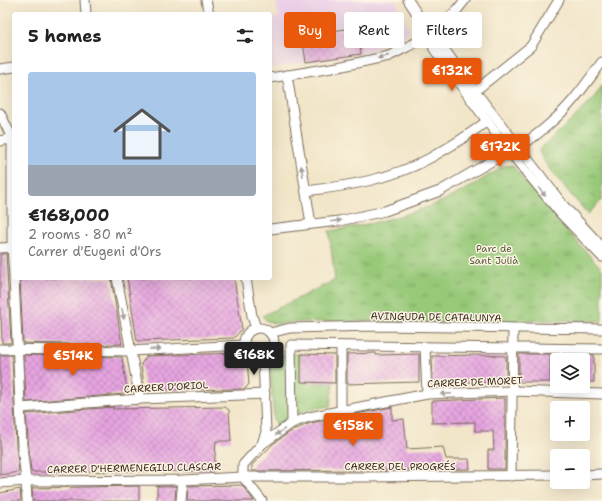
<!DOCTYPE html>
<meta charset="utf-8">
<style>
body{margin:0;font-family:"Shantell Sans",sans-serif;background:#f2f2f2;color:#222;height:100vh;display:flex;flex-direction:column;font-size:15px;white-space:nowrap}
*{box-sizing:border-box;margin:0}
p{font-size:13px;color:#767676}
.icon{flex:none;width:22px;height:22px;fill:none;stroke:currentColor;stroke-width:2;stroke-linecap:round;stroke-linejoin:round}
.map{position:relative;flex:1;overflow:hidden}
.side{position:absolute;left:12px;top:12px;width:260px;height:268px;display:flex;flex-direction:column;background:#fff;border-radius:4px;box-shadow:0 4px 16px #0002}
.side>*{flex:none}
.hud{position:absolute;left:284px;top:12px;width:258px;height:36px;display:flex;gap:8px}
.fabs{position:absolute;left:550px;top:353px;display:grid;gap:8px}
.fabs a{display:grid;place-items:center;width:40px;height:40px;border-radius:4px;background:#fff;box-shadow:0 4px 16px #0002;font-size:20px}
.price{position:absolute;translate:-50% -34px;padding:0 9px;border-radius:4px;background:#ea580c;color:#fff;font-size:13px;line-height:26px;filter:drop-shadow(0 1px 2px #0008)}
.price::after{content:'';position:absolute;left:50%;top:24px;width:12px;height:9px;margin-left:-6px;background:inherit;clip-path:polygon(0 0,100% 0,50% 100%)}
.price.selected{background:#222;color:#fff}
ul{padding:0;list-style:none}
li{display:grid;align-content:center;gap:8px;height:212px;padding:0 16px}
li span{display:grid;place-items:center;height:124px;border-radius:4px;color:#555}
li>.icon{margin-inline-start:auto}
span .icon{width:72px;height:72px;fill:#fffc;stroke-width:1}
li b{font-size:17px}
h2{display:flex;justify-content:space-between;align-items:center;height:48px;padding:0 16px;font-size:17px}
.tag{padding:0 14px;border-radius:4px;background:#fff;box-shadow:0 4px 16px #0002;font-size:14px;line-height:36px}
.tag.selected{background:#ea580c;color:#fff}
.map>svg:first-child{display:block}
</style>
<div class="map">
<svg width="602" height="501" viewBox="0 0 602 501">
<defs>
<pattern id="park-tufts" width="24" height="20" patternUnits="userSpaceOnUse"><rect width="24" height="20" fill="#98c979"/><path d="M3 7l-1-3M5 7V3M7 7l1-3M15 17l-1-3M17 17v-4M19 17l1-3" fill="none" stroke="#7da363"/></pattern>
<pattern id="building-cross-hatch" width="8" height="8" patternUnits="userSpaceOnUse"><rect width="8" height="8" fill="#e7a5e1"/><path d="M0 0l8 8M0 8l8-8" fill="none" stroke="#bc87b6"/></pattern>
</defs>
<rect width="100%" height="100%" fill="#fcf5e5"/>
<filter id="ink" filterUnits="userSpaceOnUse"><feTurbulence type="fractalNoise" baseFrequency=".025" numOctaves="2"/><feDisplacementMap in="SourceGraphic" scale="8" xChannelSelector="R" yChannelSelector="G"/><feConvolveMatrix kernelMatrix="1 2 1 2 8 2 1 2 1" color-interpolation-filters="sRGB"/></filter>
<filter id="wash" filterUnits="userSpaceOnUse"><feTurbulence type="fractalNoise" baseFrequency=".012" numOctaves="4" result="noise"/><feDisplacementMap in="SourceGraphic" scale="16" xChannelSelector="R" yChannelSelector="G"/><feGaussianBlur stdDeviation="0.9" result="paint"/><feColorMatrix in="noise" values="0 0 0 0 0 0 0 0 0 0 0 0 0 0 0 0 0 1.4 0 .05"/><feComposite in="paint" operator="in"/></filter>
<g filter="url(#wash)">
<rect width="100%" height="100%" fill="#f2e6c9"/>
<polygon fill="#edd1e9" points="276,0 395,0 409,31 368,52 270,68 270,18 279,17"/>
<polygon fill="#98c979" stroke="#6a7a4c" points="291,354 301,354 301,382 333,383 330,406 305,410 278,428 274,419 270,369 281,356"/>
<g fill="url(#park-tufts)" stroke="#6a7a4c">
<path d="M602 86V200L588 214C579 204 540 161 539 150L574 118 595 96Z"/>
<path d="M512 165 559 222 602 269V321L541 320 498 323H452L374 321 296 322 278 324 267 321 262 316 335 280 329 231C371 225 421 213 459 193 475 185 489 175 504 166Z"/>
</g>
<g id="blocks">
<g fill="url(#building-cross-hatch)">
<polygon points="357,27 361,54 306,62 302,36"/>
<polygon points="0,254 6,254 11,343 2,343 1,318 0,318"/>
<polygon points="20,278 111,278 122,344 107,344 108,345 23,343"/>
<polygon points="127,278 234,278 242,329 234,338 137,341"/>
<polygon points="237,353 247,361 249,384 245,389 151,390 144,385 141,364 147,356"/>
<polygon points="376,353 376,355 419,354 419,382 347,384 347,354"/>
<polygon points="301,354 335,355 335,383 301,382"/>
<rect x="519" y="354" width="31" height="28"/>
<polygon points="0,355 12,355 16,446 19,472 0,475"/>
<polygon points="24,355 122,357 127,390 124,394 26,402"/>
<polygon points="474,355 506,356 506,383 463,382 463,383 433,384 432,356"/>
<rect x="583" y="355" width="11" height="27"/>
<polygon points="505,398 505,469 488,469 488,450 494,450 493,431 475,431 475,422 432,423 432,401"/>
<polygon points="114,407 112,409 225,407 229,410 231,441 216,441 214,471 31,472 26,414"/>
<polygon points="392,407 392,420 404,419 407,449 443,447 446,459 469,459 470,469 252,471 252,465 273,444 290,432 303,426 311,423"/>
<polygon points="242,485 254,501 187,501 188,486"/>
<polygon points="139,486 139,501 33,501 32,488"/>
<polygon points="157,486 176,486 175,501 157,501"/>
<polygon points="20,489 21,501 0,501 0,493"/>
</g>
</g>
</g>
<g filter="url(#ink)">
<use href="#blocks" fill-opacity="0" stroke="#7b6c5a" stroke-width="1"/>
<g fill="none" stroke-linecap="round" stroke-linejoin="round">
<defs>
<g id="minor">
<polyline points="85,0 86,14"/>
<polyline points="206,0 209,14"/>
<polyline points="408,0 431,35 441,45 475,91 564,206 602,247"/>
<polyline points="431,35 434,49 509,151 560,213 602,257"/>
<polyline points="0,69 14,67"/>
<polyline points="287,75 311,224"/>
<polyline points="270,78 338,67 389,56 431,35 457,10 465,0"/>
<polyline points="475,91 531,46 559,0"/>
<polyline points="0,113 12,138 12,247 14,276"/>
<polyline points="0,141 14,138"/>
<path d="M519 147C538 135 560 116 574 99 584 87 593 74 602 62"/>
<path d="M306 191C347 186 393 179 430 158 450 147 469 135 487 121"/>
<polyline points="270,229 339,221 385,211 440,191 509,151"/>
<polyline points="0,248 14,247"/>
<polyline points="14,278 22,446 26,481 27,501"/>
<polyline points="117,278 140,399"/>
<polyline points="246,278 252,316 256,328"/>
<circle cx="259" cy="343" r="15"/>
<polyline points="270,333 290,328 375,326 602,329"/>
<polyline points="341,346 341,411"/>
<polyline points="425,347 427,394"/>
<polyline points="0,349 130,351 244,345"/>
<polyline points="20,408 140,399 265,394"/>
<polyline points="292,423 291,345 602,349"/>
<polyline points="262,444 292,423 309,417 427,394 513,391 602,394"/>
<polyline points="583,475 602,474"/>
<polyline points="511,476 513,329"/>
<polyline points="243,477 243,465 262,444 266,432 263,357"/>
<polyline points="243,477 262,501"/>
<polyline points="0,483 26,481 183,480 243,477 363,477 557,475"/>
<polyline points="181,501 183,480"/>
</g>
</defs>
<use href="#minor" stroke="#7b6c5a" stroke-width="11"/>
<use href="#minor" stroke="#fff" stroke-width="9"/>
</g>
<defs><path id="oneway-solid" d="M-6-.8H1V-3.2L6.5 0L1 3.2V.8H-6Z"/></defs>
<g fill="#a79f9a">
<use href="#oneway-solid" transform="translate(383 57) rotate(166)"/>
<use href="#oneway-solid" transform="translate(302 171) rotate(-99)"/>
<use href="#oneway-solid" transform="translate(542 192) rotate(51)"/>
<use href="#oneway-solid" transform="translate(336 221) rotate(-7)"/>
<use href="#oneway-solid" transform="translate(123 314) rotate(79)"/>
<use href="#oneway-solid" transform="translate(155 349) rotate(-3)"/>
<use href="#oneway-solid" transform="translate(446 394) rotate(178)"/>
<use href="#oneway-solid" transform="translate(280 432) rotate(146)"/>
</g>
</g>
<g text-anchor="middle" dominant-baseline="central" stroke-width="3" stroke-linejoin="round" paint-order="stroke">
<g font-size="10" fill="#575a39" stroke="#fcf5e5">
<text x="494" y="248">Parc de<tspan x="494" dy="12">Sant Julià</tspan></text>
</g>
<g font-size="10" fill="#3b2a1e" stroke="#fcf5e5">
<text transform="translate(436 317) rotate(1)">AVINGUDA DE CATALUNYA</text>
<text transform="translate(475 382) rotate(-2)">CARRER DE MORET</text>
<text transform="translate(166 387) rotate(-3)">CARRER D'ORIOL</text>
<text x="400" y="466">CARRER DEL PROGRÉS</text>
<text transform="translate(134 468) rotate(-1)">CARRER D'HERMENEGILD CLASCAR</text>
</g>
</g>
</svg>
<div class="fabs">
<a><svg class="icon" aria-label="layers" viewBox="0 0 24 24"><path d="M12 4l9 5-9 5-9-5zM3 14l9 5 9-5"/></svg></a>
<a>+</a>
<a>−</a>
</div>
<b class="price" style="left:452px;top:92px">€132K</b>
<b class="price" style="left:500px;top:168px">€172K</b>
<b class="price selected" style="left:254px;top:376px">€168K</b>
<b class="price" style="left:73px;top:377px">€514K</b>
<b class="price" style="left:353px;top:447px">€158K</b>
<div class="hud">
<a class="tag selected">Buy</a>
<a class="tag">Rent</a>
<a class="tag">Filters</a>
</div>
<section class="side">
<h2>5 homes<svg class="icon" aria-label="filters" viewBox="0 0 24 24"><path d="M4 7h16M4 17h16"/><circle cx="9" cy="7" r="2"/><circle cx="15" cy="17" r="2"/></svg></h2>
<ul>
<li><span style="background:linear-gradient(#a9c7e8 75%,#9aa5b1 0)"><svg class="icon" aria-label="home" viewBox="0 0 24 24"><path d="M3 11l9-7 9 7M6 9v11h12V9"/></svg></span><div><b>€168,000</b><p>2 rooms · 80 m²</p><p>Carrer d'Eugeni d'Ors</p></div></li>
</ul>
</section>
</div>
